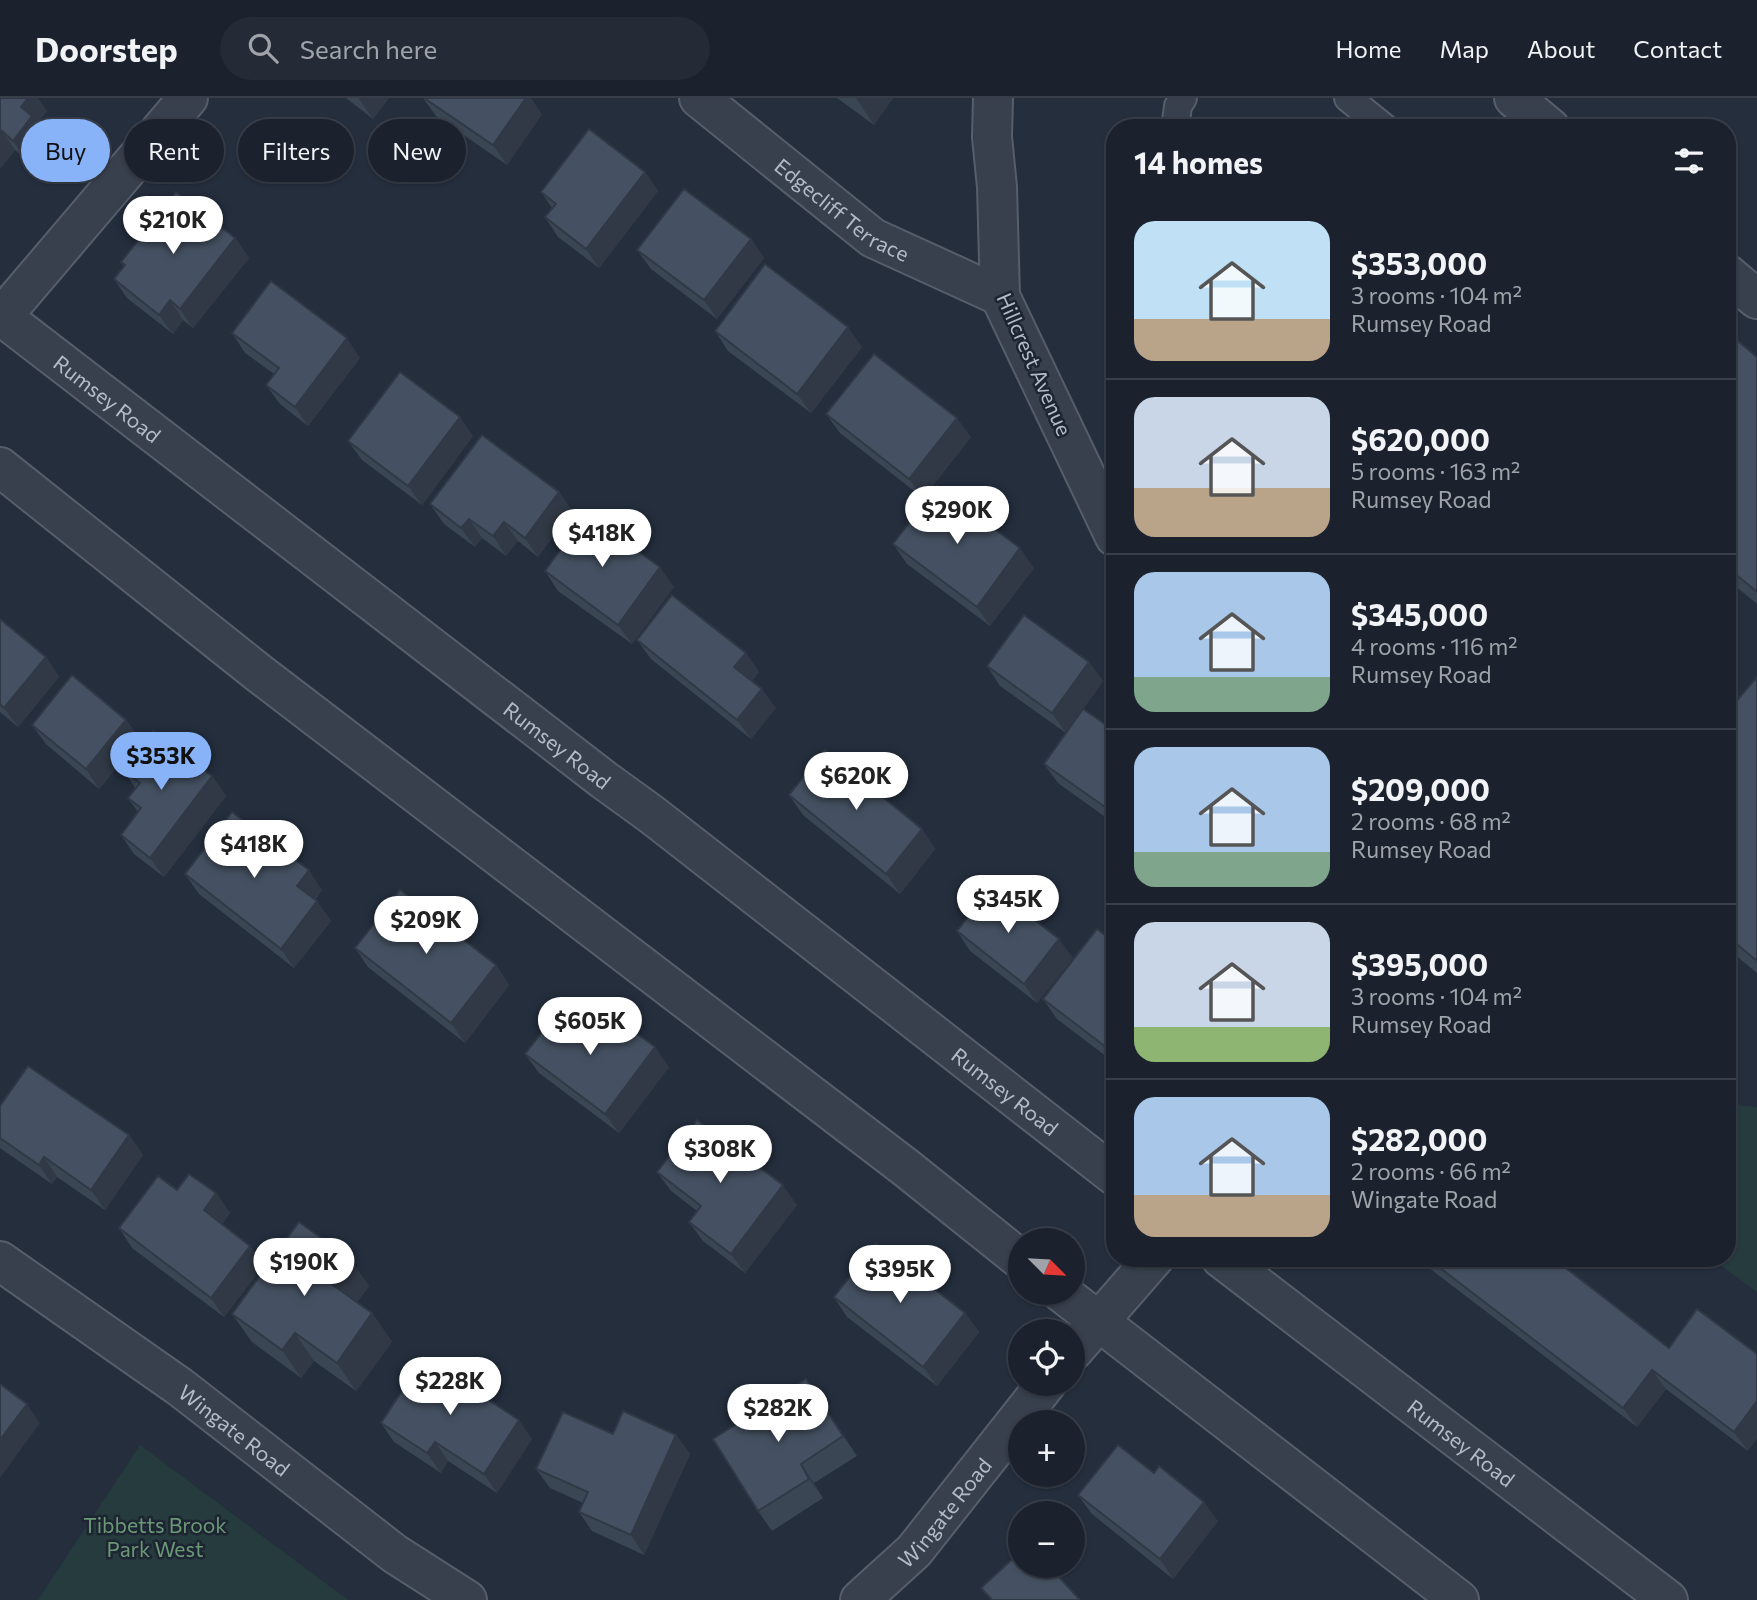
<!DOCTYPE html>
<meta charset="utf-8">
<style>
body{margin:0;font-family:Commissioner,sans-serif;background:#242a36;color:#f1f3f6;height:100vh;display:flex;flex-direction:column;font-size:26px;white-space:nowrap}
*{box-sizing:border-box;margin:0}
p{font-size:23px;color:#a0a4aa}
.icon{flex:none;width:38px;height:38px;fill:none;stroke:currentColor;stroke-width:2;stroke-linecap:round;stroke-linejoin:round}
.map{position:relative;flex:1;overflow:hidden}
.sheet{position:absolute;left:1106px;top:21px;width:630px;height:1148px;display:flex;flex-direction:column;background:#1b222e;border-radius:28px;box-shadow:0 2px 5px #0004,0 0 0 2px #393f4a}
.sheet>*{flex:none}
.hud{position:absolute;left:21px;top:21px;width:665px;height:63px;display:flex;gap:14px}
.needle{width:46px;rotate:114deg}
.buttons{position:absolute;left:1008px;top:1130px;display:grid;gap:14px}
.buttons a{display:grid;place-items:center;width:77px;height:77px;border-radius:50%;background:#1b222e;box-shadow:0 2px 5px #0004,0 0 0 2px #393f4a;font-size:35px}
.price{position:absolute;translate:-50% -60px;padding:0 16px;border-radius:24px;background:#fff;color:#222;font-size:23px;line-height:46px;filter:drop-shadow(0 2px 4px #0008)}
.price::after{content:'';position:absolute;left:50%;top:42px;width:21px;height:16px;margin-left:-10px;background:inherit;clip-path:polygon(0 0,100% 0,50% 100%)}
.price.on{background:#89b3f8;color:#111}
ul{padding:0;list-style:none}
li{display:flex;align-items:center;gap:21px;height:175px;padding:0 28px}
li+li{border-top:2px solid #393f4a}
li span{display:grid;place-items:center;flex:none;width:196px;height:140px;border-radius:21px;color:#555}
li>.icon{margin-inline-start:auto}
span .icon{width:84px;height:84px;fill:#fffc;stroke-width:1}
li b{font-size:30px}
h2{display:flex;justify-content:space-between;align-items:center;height:84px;padding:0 28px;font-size:30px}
.tag{padding:0 24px;border-radius:32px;background:#1b222e;box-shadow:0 2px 5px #0004,0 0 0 2px #393f4a;font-size:24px;line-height:63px}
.tag.on{background:#89b3f8;color:#111}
header{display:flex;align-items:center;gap:42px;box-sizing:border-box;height:98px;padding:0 35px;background:#1b222e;border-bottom:2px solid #393f4a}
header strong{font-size:33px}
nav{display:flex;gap:38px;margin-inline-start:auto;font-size:24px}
.search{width:490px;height:63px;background:#242a36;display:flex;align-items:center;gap:18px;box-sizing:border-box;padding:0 24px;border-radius:38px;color:#a0a4aa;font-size:26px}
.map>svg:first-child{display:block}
</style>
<header>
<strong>Doorstep</strong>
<div class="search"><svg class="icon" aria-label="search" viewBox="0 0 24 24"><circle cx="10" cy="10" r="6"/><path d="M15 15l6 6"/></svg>Search here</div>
<nav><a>Home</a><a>Map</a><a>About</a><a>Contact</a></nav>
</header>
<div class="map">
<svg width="1757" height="1502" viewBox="0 0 1757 1502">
<rect width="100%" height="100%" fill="#242e3d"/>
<g fill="#263b3e">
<polygon points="1727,1006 1757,1009 1757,1194 1711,1160 1727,1160"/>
<polygon points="140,1347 348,1502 38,1502"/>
</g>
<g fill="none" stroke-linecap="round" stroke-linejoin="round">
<defs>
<g id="service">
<polyline points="1348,0 1385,30"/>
<polyline points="1175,30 1178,8 1183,0"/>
</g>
<g id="minor">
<path id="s1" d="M699 0 873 140 1000 198"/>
<polyline points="993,0 992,39 997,89 1000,198 1115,439"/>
<polyline points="1514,0 1550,30"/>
<polyline points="1727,176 1757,201"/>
<polyline points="0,221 188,0"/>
<path id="s2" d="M0 1163 180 1289 395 1456 467 1502"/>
<polyline points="1073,1253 1154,1160"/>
<path id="s3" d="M860 1502 914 1453 1046 1286"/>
</g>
<g id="tertiary">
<path id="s4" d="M0 217 604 682 651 716 1115 1078"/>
<polyline points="0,369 260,576 905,1069 1020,1161"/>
<path id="s5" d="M1221 1160 1668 1502"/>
<polyline points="1062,1195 1459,1502"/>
</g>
</defs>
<use href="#service" stroke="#565e6b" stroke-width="30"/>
<use href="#minor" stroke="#565e6b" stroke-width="42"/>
<use href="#tertiary" stroke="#565e6b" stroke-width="42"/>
<use href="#service" stroke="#38404d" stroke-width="26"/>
<use href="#minor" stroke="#38404d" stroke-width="38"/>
<use href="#tertiary" stroke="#38404d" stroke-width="38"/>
</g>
<g fill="#3b4654">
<polygon points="0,0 47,13 37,25 46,38 26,62 15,52 0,71"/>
<polygon points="346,0 389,0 373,21"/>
<polygon points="423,0 542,16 507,67 436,18"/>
<polygon points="837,0 893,0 874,27"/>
<polygon points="645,74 658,93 599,170 558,139 545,119 552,110 541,94"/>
<polygon points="235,140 249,160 193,230 183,222 173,236 127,200 114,181 124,169 121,164"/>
<polygon points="751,141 764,160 717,221 651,171 637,152"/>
<polygon points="715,233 862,249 811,315 728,253"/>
<polygon points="1727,234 1757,259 1757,506 1727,481"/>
<polygon points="232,235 360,260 308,328 280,306 266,287 274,276 245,255"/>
<polygon points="826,316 971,339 923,400 840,335"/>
<polygon points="473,338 422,407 362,362 348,343"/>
<polygon points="559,394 572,413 538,459 518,443 506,458 482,440 475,449 444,426 430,406"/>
<polygon points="893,446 1034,470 990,528 907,466"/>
<polygon points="545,473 674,489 632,546 558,493"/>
<polygon points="0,521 46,559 59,579 18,629 0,614"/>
<polygon points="637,542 746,555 759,574 752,583 776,610 751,641 651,561"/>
<polygon points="1089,564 1103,583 1083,611 1115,633 1115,726 1058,685 1044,666 1066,635 1000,588 987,568"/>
<polygon points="1757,579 1757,875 1727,850 1727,599 1735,605"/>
<polygon points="126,622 140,641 99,691 46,646 32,627"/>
<polygon points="123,672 212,678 226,698 164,779 134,756 121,737 138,714 128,700 136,691"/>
<polygon points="789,697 922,731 935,751 900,796 803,717"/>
<polygon points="185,776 322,792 315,802 331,823 294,870 199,796"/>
<polygon points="957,833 1073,860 1037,905 970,853"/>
<polygon points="1115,845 1115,965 1057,921 1043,901"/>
<polygon points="355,850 496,867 509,887 465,945 368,869"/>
<polygon points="612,942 669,969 619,1035 539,975 525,956"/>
<polygon points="0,1008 129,1037 143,1057 105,1112 57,1079 52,1086 0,1050"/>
<polygon points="657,1074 797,1107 745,1175 703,1143 689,1124 697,1113 671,1093"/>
<polygon points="177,1092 216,1095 230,1115 222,1126 250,1148 264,1167 224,1219 132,1150 119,1130"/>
<polygon points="349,1160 369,1188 357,1204 372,1215 392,1244 356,1293 314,1263 301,1280 252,1244 232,1216"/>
<polygon points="1416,1160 1553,1160 1669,1250 1697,1211 1748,1353 1666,1291 1637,1329"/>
<polygon points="834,1199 965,1215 979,1234 937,1288 847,1219"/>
<polygon points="806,1281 857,1358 814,1385 823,1400 772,1433 758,1413"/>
<polygon points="381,1325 532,1341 497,1395 448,1363 441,1375 394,1344"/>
<polygon points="613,1336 676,1337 690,1356 644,1457 592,1433 579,1414 583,1405 550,1390 536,1371"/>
<polygon points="1154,1375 1218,1423 1173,1481 1092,1416 1078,1397"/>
</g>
<g fill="#303945">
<polygon points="28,0 38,0 47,13 37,25 46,38 26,62 13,43 21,9"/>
<polygon points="360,0 389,0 373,21 359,1"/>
<polygon points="526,0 531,0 542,16 507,67 493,47"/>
<polygon points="856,0 893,0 874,27"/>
<polygon points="2,33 15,52 0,71 0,35"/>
<polygon points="645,74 658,93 599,170 586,151"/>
<polygon points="235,140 249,160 193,230 180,211"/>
<polygon points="751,141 764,160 717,221 704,202"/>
<polygon points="170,202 183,222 173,236 159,217"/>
<polygon points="848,229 862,249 811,315 797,296"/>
<polygon points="347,240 360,260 308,328 295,309"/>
<polygon points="460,319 473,338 422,407 408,388"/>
<polygon points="957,320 971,339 923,400 909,381"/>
<polygon points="559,394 572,413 538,459 525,440"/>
<polygon points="469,421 482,440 475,449 461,430"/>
<polygon points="504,424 518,443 506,458 493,438"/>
<polygon points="1020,450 1034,470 990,528 977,509"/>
<polygon points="660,469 674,489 632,546 618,527"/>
<polygon points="746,555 759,574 748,588 734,569"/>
<polygon points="46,559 59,579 18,629 4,610"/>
<polygon points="1089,564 1103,583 1066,635 1052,615"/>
<polygon points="762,591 776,610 751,641 737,622"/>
<polygon points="126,622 140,641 99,691 86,671"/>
<polygon points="212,678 226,698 164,779 150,760"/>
<polygon points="922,731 935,751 900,796 886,776"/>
<polygon points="309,772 322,792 310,807 297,788"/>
<polygon points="317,803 331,823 294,870 281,851"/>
<polygon points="1059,841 1073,860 1037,905 1024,886"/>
<polygon points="496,867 509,887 465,945 451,925"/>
<polygon points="655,949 669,969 619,1035 605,1016"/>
<polygon points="129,1037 143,1057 105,1112 91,1092"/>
<polygon points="44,1059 57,1079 52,1086 39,1067"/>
<polygon points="783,1087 797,1107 745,1175 731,1156"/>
<polygon points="216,1095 230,1115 217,1132 204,1112"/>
<polygon points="250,1148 264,1167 224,1219 211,1200"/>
<polygon points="349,1160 369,1188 350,1213 330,1185"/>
<polygon points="372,1215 392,1244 356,1293 337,1265"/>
<polygon points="965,1215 979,1234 937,1288 923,1269"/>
<polygon points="295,1235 314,1263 301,1280 282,1252"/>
<polygon points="1652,1272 1666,1291 1637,1329 1623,1310"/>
<polygon points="806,1281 820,1300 857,1358 843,1338"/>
<polygon points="1757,1303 1757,1341 1748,1353 1734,1334"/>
<polygon points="27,1306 40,1325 0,1380 0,1342"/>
<polygon points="519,1322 532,1341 497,1395 484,1376"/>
<polygon points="676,1337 690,1356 644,1457 631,1437"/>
<polygon points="435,1344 448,1363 441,1375 427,1355"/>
<polygon points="801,1366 814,1385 823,1400 809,1381"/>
<polygon points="1204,1404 1218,1423 1173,1481 1160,1461"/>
</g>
<g fill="#455162" stroke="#303945" stroke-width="2">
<polygon points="0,0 28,0 21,9 32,18 13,43 2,33 0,35"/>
<polygon points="424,0 526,0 493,47"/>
<polygon points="589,31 645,74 586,151 545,119 556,106 541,94"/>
<polygon points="684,91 751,141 704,202 637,152"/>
<polygon points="176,94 235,140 180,211 170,202 159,217 114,181 125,167 121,164"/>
<polygon points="765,166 848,229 797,296 715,233"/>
<polygon points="271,183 347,240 295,309 266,287 279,270 232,235"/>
<polygon points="1727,234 1757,259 1757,494 1727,469"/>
<polygon points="874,256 957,320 909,381 826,316"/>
<polygon points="400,274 460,319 408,388 348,343"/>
<polygon points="482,337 559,394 525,440 504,424 493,438 469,421 461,430 430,406"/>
<polygon points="937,388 1020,450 977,509 893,446"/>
<polygon points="586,416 660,469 618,527 545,473"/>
<polygon points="672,497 746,555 734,569 762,591 737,622 637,542"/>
<polygon points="1024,517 1089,564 1052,615 987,568"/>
<polygon points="0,521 46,559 4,610 0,606"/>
<polygon points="72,577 126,622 86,671 32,627"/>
<polygon points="1757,579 1757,863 1727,838 1727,599 1735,605"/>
<polygon points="1083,611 1115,633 1115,716 1044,666"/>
<polygon points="153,633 212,678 150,760 121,737 141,710 128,700 140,685 123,672"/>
<polygon points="825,652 922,731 886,776 789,697"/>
<polygon points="232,714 309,772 297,788 317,803 281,851 185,776"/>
<polygon points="992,788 1059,841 1024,886 957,833"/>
<polygon points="400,792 496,867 451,925 355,850"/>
<polygon points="1097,831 1115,845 1115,956 1043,901"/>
<polygon points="564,906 612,942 624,926 655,949 605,1016 525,956"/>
<polygon points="28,968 129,1037 91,1092 44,1059 39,1067 0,1040 0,1008"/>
<polygon points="697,1022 783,1087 731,1156 689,1124 701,1108 657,1074"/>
<polygon points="189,1076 216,1095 204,1112 250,1148 211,1200 119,1130 158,1078 177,1092"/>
<polygon points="299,1124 349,1160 330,1185 372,1215 337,1265 295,1235 282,1252 232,1216"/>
<polygon points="876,1145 965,1215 923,1269 834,1199"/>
<polygon points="1427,1160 1553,1160 1669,1250 1697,1211 1757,1256 1757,1303 1734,1334 1652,1272 1623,1310"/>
<polygon points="424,1259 519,1322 484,1376 435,1344 427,1355 381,1325"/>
<polygon points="806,1281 843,1338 801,1366 809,1381 758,1413 713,1341"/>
<polygon points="0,1286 27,1306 0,1342"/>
<polygon points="623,1313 676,1337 631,1437 579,1414 588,1394 536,1371 563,1314 613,1336"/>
<polygon points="1118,1347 1154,1375 1159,1368 1204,1404 1160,1461 1078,1397"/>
<polygon points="1020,1454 1020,1468 1049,1468 1080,1502 992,1502 981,1490"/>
</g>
<g text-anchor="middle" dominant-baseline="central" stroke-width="5" stroke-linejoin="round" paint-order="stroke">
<g font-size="21" fill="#b3bbc9" stroke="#1d2532">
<text stroke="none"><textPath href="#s1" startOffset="182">Edgecliff Terrace</textPath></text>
<text transform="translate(1035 266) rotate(66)">Hillcrest Avenue</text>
<text stroke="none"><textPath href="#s4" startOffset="136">Rumsey Road</textPath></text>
<text stroke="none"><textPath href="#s4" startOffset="704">Rumsey Road</textPath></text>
<text stroke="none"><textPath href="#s4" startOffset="1270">Rumsey Road</textPath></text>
<text stroke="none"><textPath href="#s2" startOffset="289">Wingate Road</textPath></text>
<text stroke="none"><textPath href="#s5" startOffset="303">Rumsey Road</textPath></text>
<text stroke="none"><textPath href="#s3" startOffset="122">Wingate Road</textPath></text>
</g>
<g font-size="21" fill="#6b9976" stroke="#1d2532">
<text x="155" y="1426">Tibbetts Brook<tspan x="155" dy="24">Park West</tspan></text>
</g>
</g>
</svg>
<div class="buttons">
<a><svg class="needle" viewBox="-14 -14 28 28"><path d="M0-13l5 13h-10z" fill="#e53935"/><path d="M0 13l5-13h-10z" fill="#a0a4aa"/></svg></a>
<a><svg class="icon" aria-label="locate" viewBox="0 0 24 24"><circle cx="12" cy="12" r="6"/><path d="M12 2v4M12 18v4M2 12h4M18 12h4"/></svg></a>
<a>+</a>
<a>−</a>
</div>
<b class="price" style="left:173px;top:158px">$210K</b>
<b class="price" style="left:957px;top:448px">$290K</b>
<b class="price" style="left:602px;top:471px">$418K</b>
<b class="price on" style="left:161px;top:694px">$353K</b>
<b class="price" style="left:856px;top:714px">$620K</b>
<b class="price" style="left:254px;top:782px">$418K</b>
<b class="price" style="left:1008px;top:837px">$345K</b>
<b class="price" style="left:426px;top:858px">$209K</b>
<b class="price" style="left:590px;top:959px">$605K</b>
<b class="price" style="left:720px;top:1087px">$308K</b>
<b class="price" style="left:304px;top:1200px">$190K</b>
<b class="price" style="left:900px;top:1207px">$395K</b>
<b class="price" style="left:450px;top:1319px">$228K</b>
<b class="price" style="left:778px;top:1346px">$282K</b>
<div class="hud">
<a class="tag on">Buy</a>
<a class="tag">Rent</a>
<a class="tag">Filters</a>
<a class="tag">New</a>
</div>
<section class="sheet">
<h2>14 homes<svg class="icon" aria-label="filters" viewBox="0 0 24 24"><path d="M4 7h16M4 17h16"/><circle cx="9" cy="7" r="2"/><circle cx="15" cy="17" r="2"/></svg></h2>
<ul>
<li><span style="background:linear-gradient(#bfe0f5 70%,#b9a48a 0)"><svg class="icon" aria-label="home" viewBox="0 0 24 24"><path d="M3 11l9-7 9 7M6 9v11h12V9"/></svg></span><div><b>$353,000</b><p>3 rooms · 104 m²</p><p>Rumsey Road</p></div></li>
<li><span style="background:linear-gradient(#c9d6e8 65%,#b9a48a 0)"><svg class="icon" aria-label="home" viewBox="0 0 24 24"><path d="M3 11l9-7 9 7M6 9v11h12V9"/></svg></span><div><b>$620,000</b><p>5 rooms · 163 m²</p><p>Rumsey Road</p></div></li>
<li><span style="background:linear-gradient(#a9c7e8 75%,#7fa58c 0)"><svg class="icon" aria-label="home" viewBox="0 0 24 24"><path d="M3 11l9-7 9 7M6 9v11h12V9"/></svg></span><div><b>$345,000</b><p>4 rooms · 116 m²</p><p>Rumsey Road</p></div></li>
<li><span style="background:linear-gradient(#a9c7e8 75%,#7fa58c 0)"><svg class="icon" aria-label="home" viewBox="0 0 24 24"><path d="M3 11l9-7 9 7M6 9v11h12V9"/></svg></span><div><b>$209,000</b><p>2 rooms · 68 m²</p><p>Rumsey Road</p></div></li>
<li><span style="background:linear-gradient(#c9d6e8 75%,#8fb573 0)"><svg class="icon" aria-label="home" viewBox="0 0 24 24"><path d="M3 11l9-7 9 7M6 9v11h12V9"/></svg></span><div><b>$395,000</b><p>3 rooms · 104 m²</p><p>Rumsey Road</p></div></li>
<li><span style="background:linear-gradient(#a9c7e8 70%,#b9a48a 0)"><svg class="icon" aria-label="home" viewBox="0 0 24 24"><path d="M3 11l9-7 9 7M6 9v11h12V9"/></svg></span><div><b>$282,000</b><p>2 rooms · 66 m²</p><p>Wingate Road</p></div></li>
</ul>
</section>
</div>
